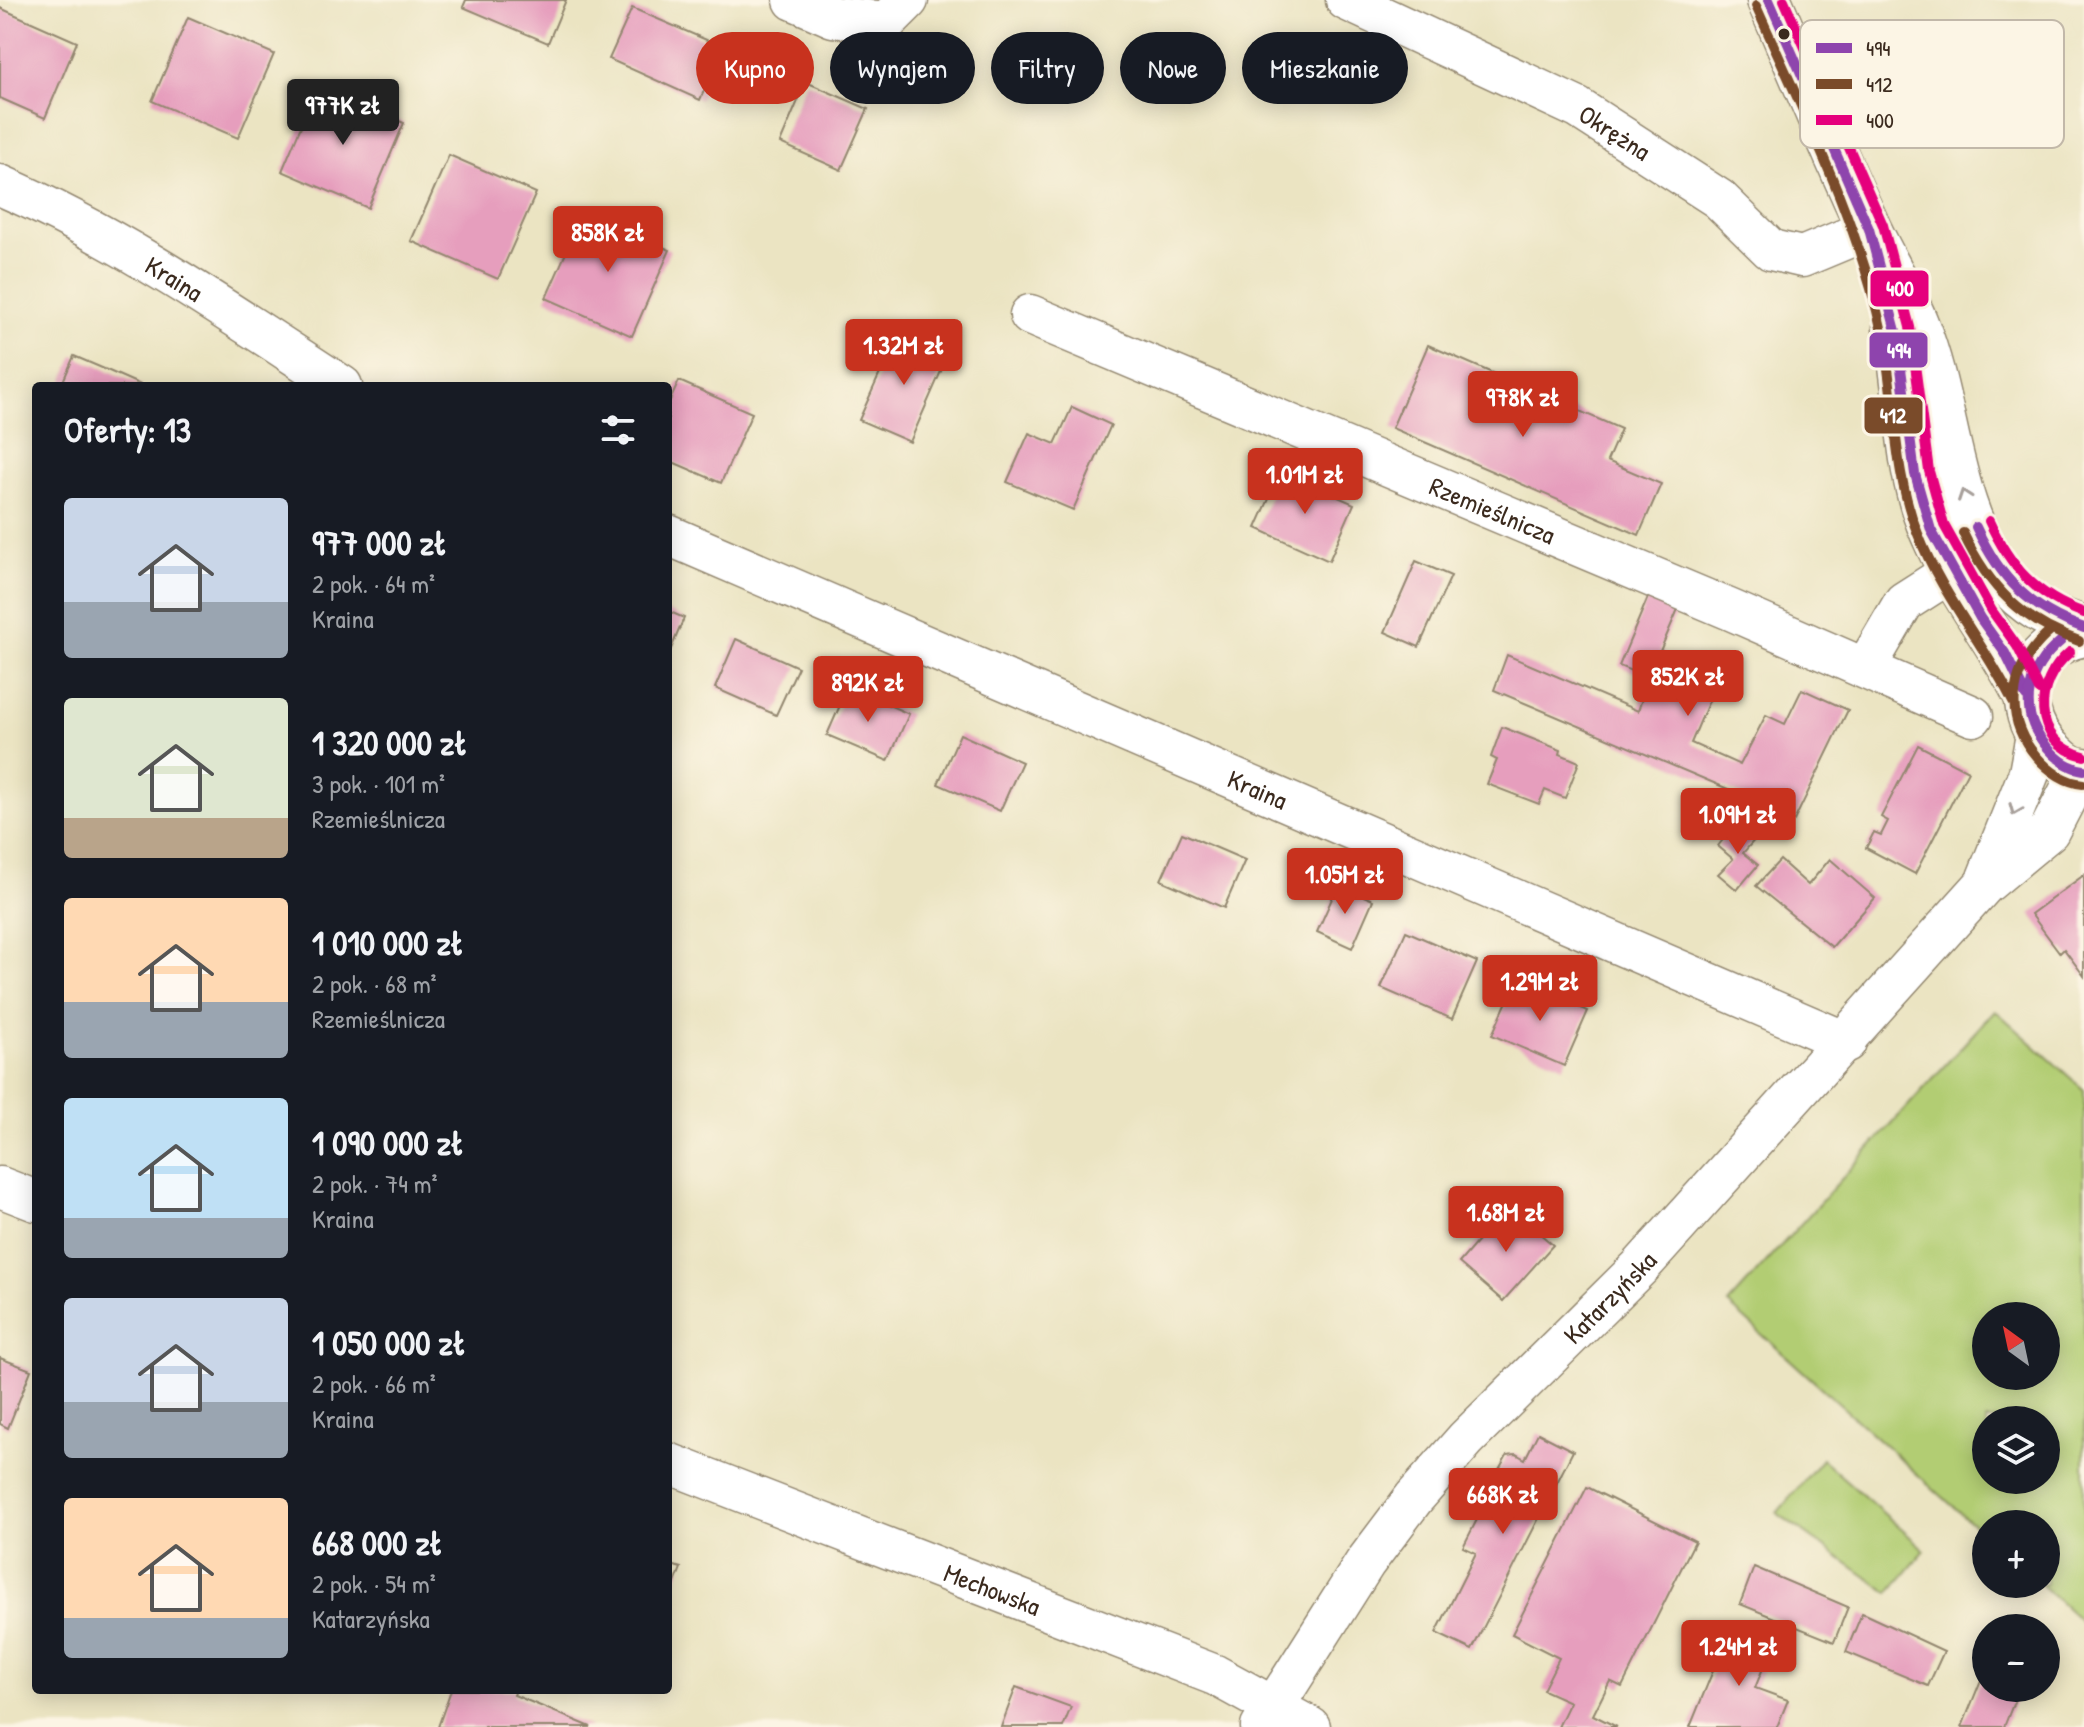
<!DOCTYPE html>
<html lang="pl">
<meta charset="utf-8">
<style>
body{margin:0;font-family:"Patrick Hand",sans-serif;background:#242831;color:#f1f3f6;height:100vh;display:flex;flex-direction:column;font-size:30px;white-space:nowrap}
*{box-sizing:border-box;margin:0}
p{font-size:26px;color:#9ea1a6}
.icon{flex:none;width:44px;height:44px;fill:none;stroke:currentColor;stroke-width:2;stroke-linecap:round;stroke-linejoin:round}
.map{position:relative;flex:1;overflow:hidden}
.panel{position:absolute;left:32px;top:382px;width:640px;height:1312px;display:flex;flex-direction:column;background:#171b24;border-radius:8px;box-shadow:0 4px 20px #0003}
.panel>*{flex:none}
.guide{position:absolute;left:696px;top:32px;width:760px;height:72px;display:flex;gap:16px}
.needle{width:52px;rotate:327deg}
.controls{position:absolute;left:1972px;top:1302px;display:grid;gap:16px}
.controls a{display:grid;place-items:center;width:88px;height:88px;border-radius:50%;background:#171b24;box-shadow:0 4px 20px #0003;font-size:40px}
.price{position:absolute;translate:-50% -68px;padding:0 18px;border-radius:8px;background:#c8321e;color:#fff;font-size:26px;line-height:52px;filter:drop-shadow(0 2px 4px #0008)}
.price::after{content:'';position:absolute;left:50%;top:48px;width:24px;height:18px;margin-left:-12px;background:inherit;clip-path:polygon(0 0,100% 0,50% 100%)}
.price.active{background:#222;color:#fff}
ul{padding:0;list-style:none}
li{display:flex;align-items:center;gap:24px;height:200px;padding:0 32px}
li span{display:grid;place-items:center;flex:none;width:224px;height:160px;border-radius:8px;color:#555}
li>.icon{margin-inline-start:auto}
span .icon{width:96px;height:96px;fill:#fffc;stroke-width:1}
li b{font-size:34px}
h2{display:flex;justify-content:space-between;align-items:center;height:96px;padding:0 32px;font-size:34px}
.tag{padding:0 28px;border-radius:36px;background:#171b24;box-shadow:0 4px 20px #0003;font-size:28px;line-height:72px}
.tag.active{background:#c8321e;color:#fff}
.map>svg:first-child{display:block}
</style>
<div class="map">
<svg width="2084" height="1727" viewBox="0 0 2084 1727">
<rect width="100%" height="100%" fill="#fcf5e5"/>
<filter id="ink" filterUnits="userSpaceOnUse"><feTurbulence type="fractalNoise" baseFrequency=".0125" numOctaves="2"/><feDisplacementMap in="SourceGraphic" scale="16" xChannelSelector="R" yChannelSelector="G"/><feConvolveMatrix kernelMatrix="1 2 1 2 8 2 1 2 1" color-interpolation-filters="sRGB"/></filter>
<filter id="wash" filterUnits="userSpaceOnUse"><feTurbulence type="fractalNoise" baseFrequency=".006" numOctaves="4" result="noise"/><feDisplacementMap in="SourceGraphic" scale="32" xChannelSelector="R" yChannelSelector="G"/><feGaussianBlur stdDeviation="1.8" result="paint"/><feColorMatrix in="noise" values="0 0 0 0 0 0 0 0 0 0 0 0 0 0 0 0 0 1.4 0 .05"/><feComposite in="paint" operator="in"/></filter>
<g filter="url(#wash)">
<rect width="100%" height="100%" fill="#ebe4c2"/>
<g fill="#b2cd73" stroke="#767c48" stroke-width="2" fill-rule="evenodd">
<path d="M1995 1010 2084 1090V1624L2040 1584H2046V1524H1986V1536L1728 1304ZM1986 1316H2046V1376H1986ZM1986 1420H2046V1480H1986Z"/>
<polygon points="1822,1459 1925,1550 1889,1593 1777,1513"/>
</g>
<g id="blocks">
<g fill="#e69ebd">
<polygon points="466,0 566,0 548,43 463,7"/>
<polygon points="0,8 77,42 45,118 0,98"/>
<polygon points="632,8 723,47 700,100 609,59"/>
<polygon points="188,17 274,54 238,138 152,101"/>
<polygon points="806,82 868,109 841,170 780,143"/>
<polygon points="318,86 404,123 368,208 282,171"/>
<polygon points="449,155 536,193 498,279 411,241"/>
<polygon points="584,212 670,250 632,336 546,298"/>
<polygon points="899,331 949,353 910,442 859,420"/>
<polygon points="1428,345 1621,429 1607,461 1661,484 1639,535 1392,428"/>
<polygon points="74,356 109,371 143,386 61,386"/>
<polygon points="679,381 752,413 721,483 668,460 668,405"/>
<polygon points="1072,407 1111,425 1073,510 1007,482 1029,433 1055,444"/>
<polygon points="1281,472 1354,504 1329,561 1256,528"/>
<polygon points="1416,561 1451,576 1419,647 1385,632"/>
<polygon points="1651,590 1681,602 1660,651 1719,677 1691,743 1740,765 1766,715 1785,724 1802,689 1848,710 1794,821 1728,789 1494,690 1507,655 1638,711 1649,678 1619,666"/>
<polygon points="668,611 684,618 668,656"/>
<polygon points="736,639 798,667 776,715 715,688"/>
<polygon points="848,687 909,714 888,761 827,735"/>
<polygon points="1502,727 1561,750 1560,754 1579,762 1565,798 1545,790 1539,804 1487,784 1497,760 1491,757"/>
<polygon points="960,734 1022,762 1000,811 938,784"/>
<polygon points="1918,745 1968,771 1915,874 1866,848 1874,832 1881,835 1888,821 1881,817"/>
<polygon points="1737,822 1756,838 1743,853 1758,865 1737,890 1718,874 1733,859 1718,846"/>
<polygon points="1182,833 1245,860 1224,908 1161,880"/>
<polygon points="1830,859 1875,898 1832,947 1756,886 1780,860 1808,885"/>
<polygon points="2084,875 2084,976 2064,949 2060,953 2031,914"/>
<polygon points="1338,885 1373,900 1352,948 1317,932"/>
<polygon points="1406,931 1477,962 1452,1019 1381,988"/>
<polygon points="1517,979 1588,1011 1564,1066 1492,1035"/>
<polygon points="1508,1206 1553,1245 1503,1301 1459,1263"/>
<polygon points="0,1358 31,1370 8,1428 0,1424"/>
<polygon points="1538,1433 1573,1451 1472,1650 1436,1633 1476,1553 1463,1547 1485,1504 1482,1503 1489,1490 1498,1489 1507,1493 1512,1484 1503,1479 1498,1471 1507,1455 1516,1454 1525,1459"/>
<polygon points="1587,1487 1695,1541 1622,1687 1610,1681 1593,1715 1617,1727 1558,1727 1570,1702 1543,1690 1559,1658 1512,1634"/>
<polygon points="668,1564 681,1568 668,1601"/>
<polygon points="1754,1567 1848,1607 1834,1642 1740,1604"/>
<polygon points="1862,1613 1944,1651 1928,1686 1846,1652"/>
<polygon points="1730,1629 1772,1646 1755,1688 1788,1700 1777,1727 1690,1727"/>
<polygon points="1983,1675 1986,1688 2019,1689 2004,1727 1962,1727"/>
<polygon points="1016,1687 1071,1707 1063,1727 1001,1727"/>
<polygon points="451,1690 516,1690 514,1695 591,1727 438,1727"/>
</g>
</g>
</g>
<g filter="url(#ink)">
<use href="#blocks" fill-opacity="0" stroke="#938770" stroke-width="2"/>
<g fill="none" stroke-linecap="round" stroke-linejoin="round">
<defs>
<g id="minor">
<polyline points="794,0 833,17 886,22 908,0"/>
<path id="s1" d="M1346 0 1578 108 1719 199 1771 250 1802 257 1869 229"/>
<path id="s2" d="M0 185C122 238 231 314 342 386"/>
<path id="s3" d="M1030 315 1731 610 1973 716"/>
<path id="s4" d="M668 535 1846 1042"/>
<polyline points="1866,667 1904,602 1979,554"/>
<polyline points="1987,878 2029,773 2036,735"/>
<polyline points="0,1187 36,1201"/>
<path id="s5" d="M668 1463 1215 1675 1310 1727"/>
<path id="s6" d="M1261 1727 1365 1563 1414 1498 1466 1439 1640 1267 1984 885 2049 831 2080 771"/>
</g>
<g id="tertiary">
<path d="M1769 0C1802 76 1834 153 1869 229 1884 261 1904 293 1917 326 1950 408 1947 507 2003 578 2025 606 2052 619 2084 628"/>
<path d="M1895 328C1909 395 1904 468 1932 532 1957 590 1998 640 2026 696"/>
<path d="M2084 634C2019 647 2009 716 2057 757 2064 764 2074 770 2084 770"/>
</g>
</defs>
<use href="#minor" stroke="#938770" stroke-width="43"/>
<use href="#tertiary" stroke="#938770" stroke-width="47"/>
<use href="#minor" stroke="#fff" stroke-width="40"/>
<use href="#tertiary" stroke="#fff" stroke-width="44"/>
<defs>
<g id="bus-1">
<polyline points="1769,0 1869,229 1896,331 1915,474 1931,530 1980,618 2005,653 2026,696"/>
<path d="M1976 527C2000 579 2030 609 2084 628"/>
<path d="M2061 641C2027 669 2016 711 2047 747 2057 759 2068 768 2084 770"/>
</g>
<g id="bus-2">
<path d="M1756 6C1803 112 1857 218 1882 332 1896 399 1892 470 1918 534 1941 594 1985 645 2013 702"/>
<path d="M1963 533C1989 588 2022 621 2079 641"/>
<path d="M2052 630C2012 663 2000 714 2036 756 2048 770 2063 782 2083 784"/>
</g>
<g id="bus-3">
<polyline points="1784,0 1883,225 1910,327 1929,471 1944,525 1992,611 2017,646 2039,690"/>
<path d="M1989 521C2010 567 2036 596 2084 613"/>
<path d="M2070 652C2033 682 2031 743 2084 756"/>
</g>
</defs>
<use href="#bus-1" stroke="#fcf5e5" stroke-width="16"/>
<use href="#bus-2" stroke="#fcf5e5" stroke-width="16"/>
<use href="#bus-3" stroke="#fcf5e5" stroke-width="16"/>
<use href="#bus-1" stroke="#8e44ad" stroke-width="10"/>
<use href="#bus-2" stroke="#7a4b2a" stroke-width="10"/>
<use href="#bus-3" stroke="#e5007d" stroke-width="10"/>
</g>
<defs><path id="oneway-chevron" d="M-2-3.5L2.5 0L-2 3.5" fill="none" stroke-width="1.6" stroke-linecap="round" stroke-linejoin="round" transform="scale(2)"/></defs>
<g stroke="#a79f9a">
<use href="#oneway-chevron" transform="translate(1964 495) rotate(-109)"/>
<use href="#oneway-chevron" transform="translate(2015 810) rotate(112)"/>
</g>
</g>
<circle fill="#3b2a1e" stroke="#fcf5e5" stroke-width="3" cx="1784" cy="34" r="7"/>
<g text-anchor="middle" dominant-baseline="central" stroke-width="6" stroke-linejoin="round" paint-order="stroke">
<g font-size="26" fill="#3b2a1e" stroke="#fcf5e5">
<text stroke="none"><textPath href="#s1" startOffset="300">Okrężna</textPath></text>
<text stroke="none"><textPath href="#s2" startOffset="198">Kraina</textPath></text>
<text stroke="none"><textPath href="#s3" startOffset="502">Rzemieślnicza</textPath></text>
<text stroke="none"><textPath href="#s4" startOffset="642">Kraina</textPath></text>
<text stroke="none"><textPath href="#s6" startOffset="556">Katarzyńska</textPath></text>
<text stroke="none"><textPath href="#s5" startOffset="348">Mechowska</textPath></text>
</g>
</g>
<rect x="1800" y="20" width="264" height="128" rx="12" fill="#fcf5e5" stroke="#c2b8a9" stroke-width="2"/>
<rect x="1816" y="43" width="36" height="10" fill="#8e44ad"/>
<rect x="1816" y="79" width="36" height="10" fill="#7a4b2a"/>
<rect x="1816" y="115" width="36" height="10" fill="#e5007d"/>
<g font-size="22" fill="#3b2a1e">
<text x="1866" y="56">494</text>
<text x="1866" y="92">412</text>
<text x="1866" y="128">400</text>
</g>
<g stroke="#fcf5e5" stroke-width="3">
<rect x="1869" y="269" width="61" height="39" rx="8" fill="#e5007d"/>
<rect x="1868" y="331" width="61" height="38" rx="8" fill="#8e44ad"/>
<rect x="1863" y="396" width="61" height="39" rx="8" fill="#7a4b2a"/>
</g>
<g font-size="22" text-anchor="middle" font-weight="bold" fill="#fff">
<text x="1900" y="296">400</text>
<text x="1899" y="358">494</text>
<text x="1893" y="423">412</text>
</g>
</svg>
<div class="controls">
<a><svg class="needle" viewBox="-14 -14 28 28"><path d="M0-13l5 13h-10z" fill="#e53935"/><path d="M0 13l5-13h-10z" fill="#9ea1a6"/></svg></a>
<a><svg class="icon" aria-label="layers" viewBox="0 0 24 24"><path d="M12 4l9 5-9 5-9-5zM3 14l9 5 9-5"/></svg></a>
<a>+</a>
<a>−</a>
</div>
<b class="price active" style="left:343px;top:147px">977K zł</b>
<b class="price" style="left:608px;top:274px">858K zł</b>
<b class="price" style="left:904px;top:387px">1.32M zł</b>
<b class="price" style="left:1523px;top:439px">978K zł</b>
<b class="price" style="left:1305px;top:516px">1.01M zł</b>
<b class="price" style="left:1688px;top:718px">852K zł</b>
<b class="price" style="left:868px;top:724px">892K zł</b>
<b class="price" style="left:1738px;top:856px">1.09M zł</b>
<b class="price" style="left:1345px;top:916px">1.05M zł</b>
<b class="price" style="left:1540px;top:1023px">1.29M zł</b>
<b class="price" style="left:1506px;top:1254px">1.68M zł</b>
<b class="price" style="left:1503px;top:1536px">668K zł</b>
<b class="price" style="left:1739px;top:1688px">1.24M zł</b>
<div class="guide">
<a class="tag active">Kupno</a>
<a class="tag">Wynajem</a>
<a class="tag">Filtry</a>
<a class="tag">Nowe</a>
<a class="tag">Mieszkanie</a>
</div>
<section class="panel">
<h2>Oferty: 13<svg class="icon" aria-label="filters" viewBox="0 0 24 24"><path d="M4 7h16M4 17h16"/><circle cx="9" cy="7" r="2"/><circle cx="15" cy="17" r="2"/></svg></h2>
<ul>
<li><span style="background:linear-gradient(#c9d6e8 65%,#9aa5b1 0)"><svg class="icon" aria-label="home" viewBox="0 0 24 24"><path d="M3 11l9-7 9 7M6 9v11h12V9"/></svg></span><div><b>977 000 zł</b><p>2 pok. · 64 m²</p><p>Kraina</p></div></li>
<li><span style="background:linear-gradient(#dfe7d0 75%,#b9a48a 0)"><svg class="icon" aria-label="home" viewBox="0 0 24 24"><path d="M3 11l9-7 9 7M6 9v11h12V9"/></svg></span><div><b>1 320 000 zł</b><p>3 pok. · 101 m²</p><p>Rzemieślnicza</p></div></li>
<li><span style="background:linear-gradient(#ffd9b3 65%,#9aa5b1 0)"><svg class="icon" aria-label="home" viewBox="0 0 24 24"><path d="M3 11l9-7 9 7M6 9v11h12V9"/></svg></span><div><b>1 010 000 zł</b><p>2 pok. · 68 m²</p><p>Rzemieślnicza</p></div></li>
<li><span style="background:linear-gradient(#bfe0f5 75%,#9aa5b1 0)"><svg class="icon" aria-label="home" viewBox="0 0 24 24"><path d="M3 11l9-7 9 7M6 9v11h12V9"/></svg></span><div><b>1 090 000 zł</b><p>2 pok. · 74 m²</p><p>Kraina</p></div></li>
<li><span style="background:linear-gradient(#c9d6e8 65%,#9aa5b1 0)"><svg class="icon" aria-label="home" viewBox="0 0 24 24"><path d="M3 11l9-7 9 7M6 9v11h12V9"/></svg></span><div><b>1 050 000 zł</b><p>2 pok. · 66 m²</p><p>Kraina</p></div></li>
<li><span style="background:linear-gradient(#ffd9b3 75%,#9aa5b1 0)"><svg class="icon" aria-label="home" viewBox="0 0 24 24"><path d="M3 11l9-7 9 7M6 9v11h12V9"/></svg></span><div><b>668 000 zł</b><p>2 pok. · 54 m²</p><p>Katarzyńska</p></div></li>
</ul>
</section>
</div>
